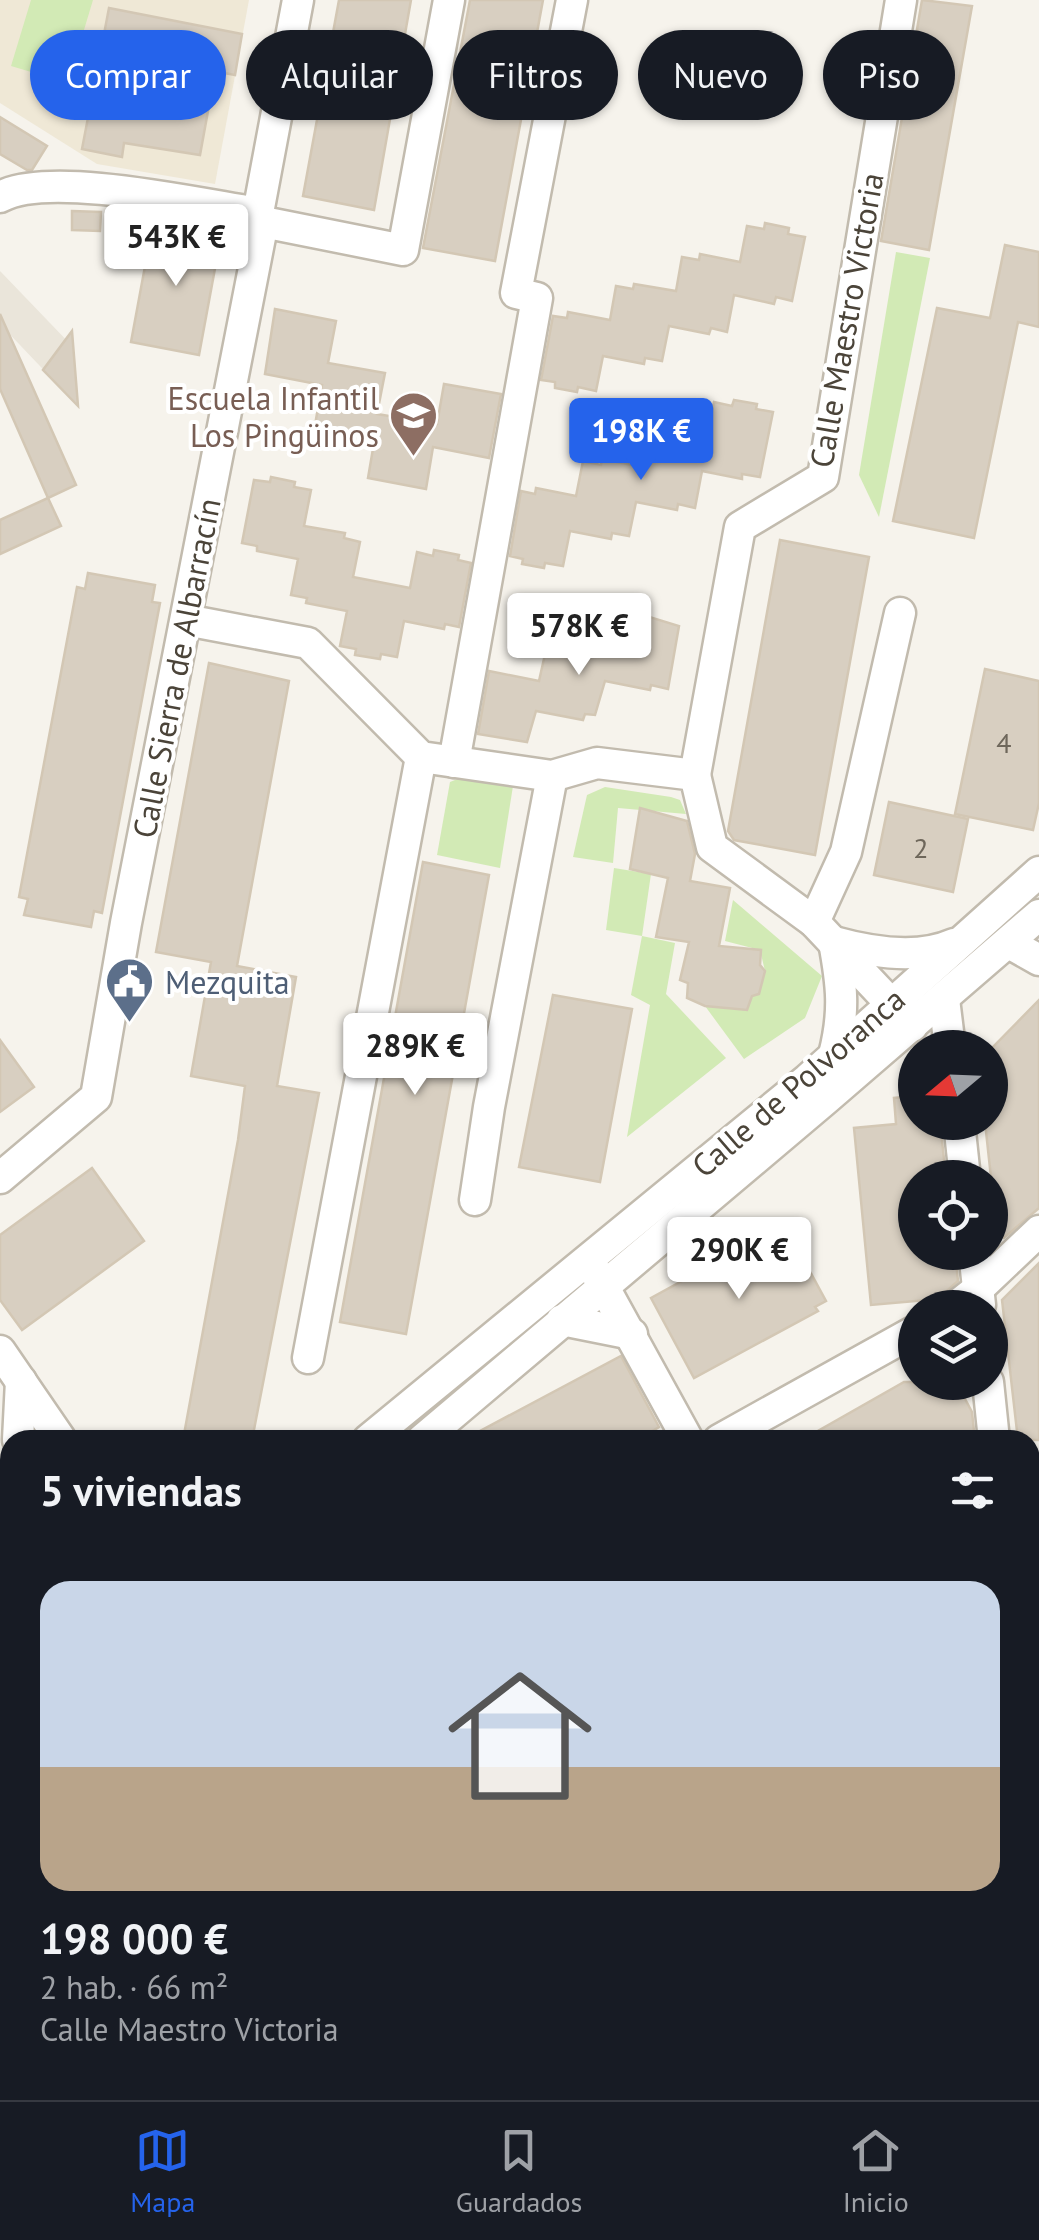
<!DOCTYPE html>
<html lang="es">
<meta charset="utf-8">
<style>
body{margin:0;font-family:"PT Sans",sans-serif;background:#242831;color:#f1f3f6;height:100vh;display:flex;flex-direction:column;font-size:38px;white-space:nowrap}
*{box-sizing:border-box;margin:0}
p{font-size:32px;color:#9ea1a6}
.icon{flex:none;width:55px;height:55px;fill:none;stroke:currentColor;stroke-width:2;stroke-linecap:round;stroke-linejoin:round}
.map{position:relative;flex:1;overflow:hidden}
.sheet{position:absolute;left:0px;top:1430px;width:1040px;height:670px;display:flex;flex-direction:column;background:#171b24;border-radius:30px 30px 0 0;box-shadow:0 2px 8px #0004}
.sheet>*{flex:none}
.hud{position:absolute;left:30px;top:30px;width:980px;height:90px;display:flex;gap:20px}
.needle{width:65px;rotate:251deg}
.controls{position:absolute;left:898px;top:1030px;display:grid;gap:20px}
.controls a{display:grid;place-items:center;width:110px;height:110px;border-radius:50%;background:#171b24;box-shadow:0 2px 8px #0004;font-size:50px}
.price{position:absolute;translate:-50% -85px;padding:0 22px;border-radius:10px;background:#fff;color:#222;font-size:32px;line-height:65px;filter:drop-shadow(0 2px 5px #0008)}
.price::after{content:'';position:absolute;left:50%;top:60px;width:30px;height:22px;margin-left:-15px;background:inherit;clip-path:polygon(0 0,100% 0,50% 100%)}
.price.active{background:#2563eb;color:#fff}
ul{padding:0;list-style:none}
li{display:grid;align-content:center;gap:20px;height:530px;padding:0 40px}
li span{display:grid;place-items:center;height:310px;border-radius:30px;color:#555}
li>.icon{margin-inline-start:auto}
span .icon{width:180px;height:180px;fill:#fffc;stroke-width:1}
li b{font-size:42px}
h2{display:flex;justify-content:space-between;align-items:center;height:120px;padding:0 40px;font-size:42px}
.pill{padding:0 35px;border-radius:45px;background:#171b24;box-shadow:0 2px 8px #0004;font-size:35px;line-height:90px}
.pill.active{background:#2563eb;color:#fff}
.tab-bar{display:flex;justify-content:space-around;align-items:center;height:140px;border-top:2px solid #363941;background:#171b24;font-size:28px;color:#9ea1a6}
.tab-bar a{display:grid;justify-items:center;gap:5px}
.tab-bar .active{color:#2563eb}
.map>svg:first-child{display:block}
</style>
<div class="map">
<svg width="1039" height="2100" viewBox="0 0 1039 2100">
<rect width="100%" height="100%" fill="#f6f3ec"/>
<polygon fill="#eae5da" points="0,271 73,347 78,406 0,324"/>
<polygon fill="#efe8d6" points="0,0 249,0 215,184 97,164 0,103"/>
<g fill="#d2eab5">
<polygon points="31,0 93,0 68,83 11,66"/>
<polygon points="896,252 930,258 879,517 859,475"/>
<polygon points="460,778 513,786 500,868 437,855 450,782"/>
<polygon points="605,787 671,797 680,800 686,814 618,808 613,863 573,857 587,795"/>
<polygon points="614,868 651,874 642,936 675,943 666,994 726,1058 627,1137 650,1005 631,995 642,936 606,930"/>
<polygon points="733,900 822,976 805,1018 744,1059 705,1006 712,1003 747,1010 752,996 759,994 765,971 760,950 725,941"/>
</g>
<g fill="#d8cfc1" stroke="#d3c7b4" stroke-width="2.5">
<polygon points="339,0 411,0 374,210 303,196"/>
<polygon points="470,0 543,0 495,261 423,248"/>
<polygon points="922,0 972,6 929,250 881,241"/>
<polygon points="109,8 242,34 235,75 219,72 215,90 212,89 200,155 124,143 122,157 82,149"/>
<polygon points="0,117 47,146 32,170 27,170 0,154"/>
<polygon points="72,211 101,212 100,231 72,230"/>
<polygon points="153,223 221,236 199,355 131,342"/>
<polygon points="765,223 789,228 788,234 805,237 792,301 776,297 774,304 734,295 727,332 711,328 709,334 669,326 662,361 645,358 644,364 603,356 596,391 578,387 577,392 555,388 555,382 541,380 553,316 567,318 568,312 610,320 616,286 633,289 634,284 676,291 682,257 699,260 700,254 740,262 747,226 764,229"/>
<polygon points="1005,245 1039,252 1039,327 1018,322 974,538 893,521 937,308 990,318"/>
<polygon points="275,309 336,321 328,363 385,373 377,414 437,424 444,384 501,394 489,458 433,447 426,489 368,478 375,437 315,425 322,385 265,374"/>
<polygon points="0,314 76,485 48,498 0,389"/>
<polygon points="72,331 78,406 43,370"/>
<polygon points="734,400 757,404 756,409 773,412 760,477 742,474 742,479 702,471 695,508 678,504 677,510 636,502 629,536 612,533 611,539 570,531 563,566 545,563 544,568 522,564 523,559 510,556 521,491 535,494 536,488 576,496 583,461 601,465 602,459 642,467 649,432 667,436 668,429 707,437 714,402 732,406"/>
<polygon points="271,477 295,482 294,487 311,490 304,526 345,533 344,538 360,542 353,577 410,588 417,552 433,556 434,550 459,555 458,560 471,563 459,627 445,624 444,629 404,621 397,657 381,654 380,659 355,655 356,649 340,646 347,611 306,603 307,598 291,595 298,559 257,551 257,546 242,543 254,480 270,482"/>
<polygon points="48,498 61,526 0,554 0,520"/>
<polygon points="780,540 869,557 815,855 734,840 728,831"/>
<polygon points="88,573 155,585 152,602 160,603 102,913 94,911 91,927 24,915 28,899 19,897 77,587 85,589"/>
<polygon points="621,614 639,618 640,614 679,626 668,689 651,685 650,690 605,681 595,715 585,714 583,720 536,711 527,742 478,734 489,671 539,681 548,641 615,655"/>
<polygon points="209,663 289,681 237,966 296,977 277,1086 319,1093 252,1440 183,1440 238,1140 245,1086 191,1076 211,962 156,952"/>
<polygon points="985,669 1039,681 1039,803 1033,830 955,814"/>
<polygon points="889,802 968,819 953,892 874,875"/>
<polygon points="640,808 687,821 695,854 690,881 730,888 719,946 761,950 760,965 765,971 759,994 752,996 747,1010 705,1006 687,998 688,983 680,980 689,942 656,937 668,878 630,869"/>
<polygon points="423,862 489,875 406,1334 340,1322"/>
<polygon points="553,995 632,1009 600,1182 519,1167"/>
<polygon points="1039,1000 1039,1208 1004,1238 997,1233 985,1122 990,1122 990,1050"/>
<polygon points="0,1040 34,1087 0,1112"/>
<polygon points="915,1096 915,1122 940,1122 946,1178 915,1178 915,1252 955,1252 958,1281 938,1299 871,1305 854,1128 896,1124 894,1098"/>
<polygon points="92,1168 144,1241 22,1330 0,1300 0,1235"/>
<polygon points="775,1230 778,1236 788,1231 826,1301 815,1307 818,1311 694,1378 651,1298"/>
<polygon points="1039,1263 1039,1440 1018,1440 1002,1300"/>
<polygon points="621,1356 659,1427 638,1440 463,1440"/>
<polygon points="904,1382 956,1382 972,1412 975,1440 802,1440"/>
</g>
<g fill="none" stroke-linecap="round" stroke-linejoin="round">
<defs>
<g id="minor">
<path d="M0 197C48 170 200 204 258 213"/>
<polyline points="263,222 403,250 449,0"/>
<polyline points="186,620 308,643 421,757 552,776 597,763 695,775 712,847 814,922 912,1026"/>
<polyline points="454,762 537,298 516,293 572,0"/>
<polyline points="695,775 740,527 823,477 901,0"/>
<polyline points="814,922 846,852 900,613"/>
<path d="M834 942C870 952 918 960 954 944"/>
<path d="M834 942C842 985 845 1012 834 1055"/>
<polyline points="1009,943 1039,960"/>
<polyline points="944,999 950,1048"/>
<polyline points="959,1122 965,1178"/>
<polyline points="0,1178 96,1097 126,923 263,222 258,213 298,0"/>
<polyline points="475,1200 489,1107 552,776"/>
<polyline points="974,1252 980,1305"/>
<polyline points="595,1271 688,1440"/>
<polyline points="954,1308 978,1289 1039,1231"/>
<polyline points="562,1320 632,1334"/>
<polyline points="0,1351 61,1440"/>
<polyline points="308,1358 421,757"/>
<polyline points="988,1382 994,1440"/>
<polyline points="18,1440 21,1381"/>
<polyline points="368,1440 808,1079 1039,872"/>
<polyline points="422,1440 826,1099 1039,915"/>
<polyline points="719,1440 915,1331"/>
<polyline points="0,1515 10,1507"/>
<polyline points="1030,1683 1039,1675"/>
<polyline points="0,1761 10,1751"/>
<polyline points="0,1806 10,1797"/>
<polyline points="0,2015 10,2030"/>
<polyline points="1030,2051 1039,2042"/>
<polyline points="51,2090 58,2100"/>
<polyline points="441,2090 454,2100"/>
<polyline points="743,2090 751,2100"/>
<polyline points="80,2100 100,2090"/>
<polyline points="323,2100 345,2090"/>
<polyline points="496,2100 513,2090"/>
<polyline points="839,2100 853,2090"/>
<polyline points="984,2100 994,2090"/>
</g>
</defs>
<use href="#minor" stroke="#c2bbae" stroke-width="35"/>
<use href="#minor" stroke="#fff" stroke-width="30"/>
</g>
<defs>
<symbol id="school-pin" viewBox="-11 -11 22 30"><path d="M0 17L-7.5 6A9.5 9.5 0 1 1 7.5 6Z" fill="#8d6e63" stroke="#fff"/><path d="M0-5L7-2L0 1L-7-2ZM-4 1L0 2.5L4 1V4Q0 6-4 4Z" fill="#fff"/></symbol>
<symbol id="civic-pin" viewBox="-11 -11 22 30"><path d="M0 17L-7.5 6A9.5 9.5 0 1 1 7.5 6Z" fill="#5c6f8a" stroke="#fff"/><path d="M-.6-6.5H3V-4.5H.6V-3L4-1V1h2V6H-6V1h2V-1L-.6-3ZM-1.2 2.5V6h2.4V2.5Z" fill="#fff"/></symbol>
</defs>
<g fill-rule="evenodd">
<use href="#school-pin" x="386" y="388" width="55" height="75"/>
<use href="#civic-pin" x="102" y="954" width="55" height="75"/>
</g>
<g text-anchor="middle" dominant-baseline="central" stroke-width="8" stroke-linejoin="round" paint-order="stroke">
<g font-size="28" fill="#6e675b">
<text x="1004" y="742">4</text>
<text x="921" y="847">2</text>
</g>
<g font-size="32" fill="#4b4439" stroke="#fff">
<text transform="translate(846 320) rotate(-80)">Calle Maestro Victoria</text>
<text transform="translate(176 668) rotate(-79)">Calle Sierra de Albarracín</text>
<text transform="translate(798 1082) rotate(-41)">Calle de Polvoranca</text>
</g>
<g font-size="32" fill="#785e54" stroke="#fff" text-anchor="end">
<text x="379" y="398">Escuela Infantil<tspan x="379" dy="37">Los Pingüinos</tspan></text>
</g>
<g font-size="32" fill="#4e5e75" stroke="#fff" text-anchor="start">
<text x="165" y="982">Mezquita</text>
</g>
</g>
</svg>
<div class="controls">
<a><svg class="needle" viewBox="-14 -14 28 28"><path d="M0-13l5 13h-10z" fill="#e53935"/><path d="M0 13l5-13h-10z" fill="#9ea1a6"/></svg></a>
<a><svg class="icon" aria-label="locate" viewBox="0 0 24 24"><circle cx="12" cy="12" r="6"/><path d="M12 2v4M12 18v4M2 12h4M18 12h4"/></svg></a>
<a><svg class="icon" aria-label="layers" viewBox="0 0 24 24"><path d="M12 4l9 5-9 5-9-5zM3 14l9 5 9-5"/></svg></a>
</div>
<b class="price" style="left:176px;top:289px">543K €</b>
<b class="price active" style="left:641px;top:483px">198K €</b>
<b class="price" style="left:579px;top:678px">578K €</b>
<b class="price" style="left:415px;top:1098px">289K €</b>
<b class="price" style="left:739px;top:1302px">290K €</b>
<div class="hud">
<a class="pill active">Comprar</a>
<a class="pill">Alquilar</a>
<a class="pill">Filtros</a>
<a class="pill">Nuevo</a>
<a class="pill">Piso</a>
</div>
<section class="sheet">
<h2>5 viviendas<svg class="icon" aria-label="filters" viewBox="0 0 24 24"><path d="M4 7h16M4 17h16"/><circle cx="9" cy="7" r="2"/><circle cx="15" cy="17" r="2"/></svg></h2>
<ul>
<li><span style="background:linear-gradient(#c9d6e8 60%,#b9a48a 0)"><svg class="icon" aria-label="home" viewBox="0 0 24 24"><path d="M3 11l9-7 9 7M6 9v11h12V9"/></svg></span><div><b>198 000 €</b><p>2 hab. · 66 m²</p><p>Calle Maestro Victoria</p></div></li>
</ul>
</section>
</div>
<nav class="tab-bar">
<a class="active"><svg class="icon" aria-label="map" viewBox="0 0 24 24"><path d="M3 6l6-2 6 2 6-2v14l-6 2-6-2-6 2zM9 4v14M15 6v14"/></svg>Mapa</a>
<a><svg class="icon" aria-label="saved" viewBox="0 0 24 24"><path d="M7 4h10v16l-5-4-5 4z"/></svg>Guardados</a>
<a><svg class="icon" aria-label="home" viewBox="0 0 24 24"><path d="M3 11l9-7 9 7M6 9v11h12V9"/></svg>Inicio</a>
</nav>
